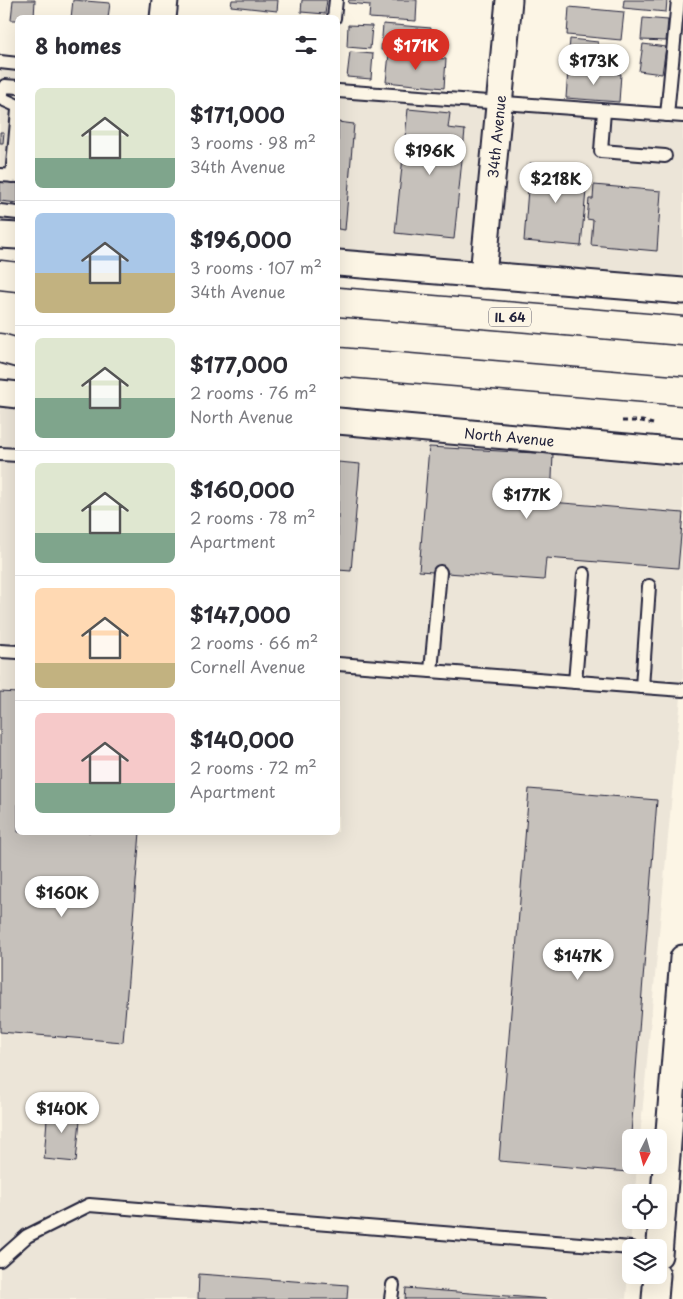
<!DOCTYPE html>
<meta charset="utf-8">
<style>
body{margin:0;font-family:"Playpen Sans",sans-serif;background:#f7f7f7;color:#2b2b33;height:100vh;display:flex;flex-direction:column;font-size:19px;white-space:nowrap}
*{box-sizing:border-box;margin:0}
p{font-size:16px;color:#7c7c81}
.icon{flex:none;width:28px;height:28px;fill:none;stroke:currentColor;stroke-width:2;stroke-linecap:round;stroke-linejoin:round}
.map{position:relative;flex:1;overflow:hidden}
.drawer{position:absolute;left:15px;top:15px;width:325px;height:820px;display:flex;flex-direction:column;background:#fff;border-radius:8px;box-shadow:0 5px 20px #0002}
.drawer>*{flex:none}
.needle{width:32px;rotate:186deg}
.fabs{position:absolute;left:622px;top:1129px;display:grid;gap:10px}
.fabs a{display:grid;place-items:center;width:45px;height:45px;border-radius:8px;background:#fff;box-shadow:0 5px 20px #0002;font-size:25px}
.price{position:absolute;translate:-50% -42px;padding:0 11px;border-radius:18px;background:#fff;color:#222;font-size:16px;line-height:32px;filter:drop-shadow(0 1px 2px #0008)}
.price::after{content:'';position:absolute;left:50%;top:30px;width:15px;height:11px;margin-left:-8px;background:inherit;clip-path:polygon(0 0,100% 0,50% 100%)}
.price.on{background:#d93025;color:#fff}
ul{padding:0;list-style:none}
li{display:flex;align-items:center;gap:15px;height:125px;padding:0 20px}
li+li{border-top:1px solid #e1e1e2}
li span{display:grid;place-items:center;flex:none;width:140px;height:100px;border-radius:8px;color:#555}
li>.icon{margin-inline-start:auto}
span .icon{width:60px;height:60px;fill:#fffc;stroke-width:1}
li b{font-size:21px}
h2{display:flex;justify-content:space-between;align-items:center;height:60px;padding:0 20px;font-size:21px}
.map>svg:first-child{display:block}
</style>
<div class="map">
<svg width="683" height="1299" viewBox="0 0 683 1299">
<rect width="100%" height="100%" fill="#fcf5e5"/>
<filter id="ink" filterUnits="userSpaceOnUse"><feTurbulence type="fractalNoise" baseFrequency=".02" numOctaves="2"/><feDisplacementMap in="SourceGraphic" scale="10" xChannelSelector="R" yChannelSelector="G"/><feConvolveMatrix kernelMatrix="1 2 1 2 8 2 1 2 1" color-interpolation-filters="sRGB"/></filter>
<g filter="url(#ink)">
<g fill="#ece5d8">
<polygon points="0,62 17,64 17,236 0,235"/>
<polygon points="338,91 683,116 683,291 338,263"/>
<polygon points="0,405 18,406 18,832 338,832 338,431 683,461 683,676 640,1137 631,1138 631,1165 637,1165 635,1192 631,1192 632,1220 626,1299 0,1299"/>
</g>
<g fill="#c6c1bb" stroke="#22223b">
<polygon points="13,0 35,0 34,18 18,18 18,20 11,20"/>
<polygon points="73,0 110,3 108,18 71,18"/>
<polygon points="232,0 278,0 277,11 231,6"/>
<polygon points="302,0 327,0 325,14 301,12"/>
<polygon points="349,0 417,0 416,21 369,18 370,5 348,3"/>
<polygon points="624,0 667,0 666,12 623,8"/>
<polygon points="569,7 624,12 621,40 567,35"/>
<polygon points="227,14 270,18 227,18"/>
<polygon points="643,18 668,20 666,41 641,40"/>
<polygon points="383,24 431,28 429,54 381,50"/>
<polygon points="348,25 372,26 370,49 347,47"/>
<polygon points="570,39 598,42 596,67 568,64"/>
<polygon points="643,44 666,47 662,74 639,71"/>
<polygon points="350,52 373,54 371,79 347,77"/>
<polygon points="389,54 446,59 444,88 386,82"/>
<polygon points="568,70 621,74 619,102 566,98"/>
<polygon points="408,109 450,113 448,128 465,130 454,239 395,233"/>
<polygon points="338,122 354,124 345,230 338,229"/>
<polygon points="0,132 4,132 3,143 0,143"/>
<polygon points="530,163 588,168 581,246 524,241"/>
<polygon points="0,178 18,179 18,203 0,201"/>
<polygon points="594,185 661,191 657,251 591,245 593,220 587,219 589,199 593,199"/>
<polygon points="429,447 553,454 551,502 683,513 678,568 546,558 544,580 419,571"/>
<polygon points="338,462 360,464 351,571 338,570"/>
<polygon points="0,692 18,693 18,832 140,832 123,1042 0,1032"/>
<polygon points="529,789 657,800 628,1172 499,1161"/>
<polygon points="48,1106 81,1109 76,1162 44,1159"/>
<polygon points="199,1274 348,1285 347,1299 198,1299"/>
<polygon points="406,1288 546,1299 405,1299"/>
</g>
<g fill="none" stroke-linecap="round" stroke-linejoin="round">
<defs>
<g id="lane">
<polyline points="334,18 336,0"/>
<polyline points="0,62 18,64"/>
<polyline points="338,91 683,116"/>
<polyline points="0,94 5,86 18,87"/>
<polyline points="0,98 18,106"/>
<polyline points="604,111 601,151 665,156"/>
<polyline points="667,115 678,0"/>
<polyline points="0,175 18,176"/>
<polyline points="12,176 18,110"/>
<polyline points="0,211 18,213"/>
<polyline points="0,454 18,455"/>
<polyline points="0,651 18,652"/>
<polyline points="338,664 683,690"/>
<polyline points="431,671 440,572"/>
<polyline points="575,682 584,574"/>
<polyline points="642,687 649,586"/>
<polyline points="0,1260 27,1236 89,1205 631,1248"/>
<polyline points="391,1299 393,1285"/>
</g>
<g id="street">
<polyline points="163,18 165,0"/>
<polyline points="0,235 18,236"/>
<polyline points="338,263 683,291"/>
<path id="s1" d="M483 275 509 0"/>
<polyline points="0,393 18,395"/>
<path id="s2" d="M338 421 683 452"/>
<polyline points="659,1255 683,958"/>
<polyline points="655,1299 657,1275"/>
</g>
<g id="primary">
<polyline points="0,275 18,277"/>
<polyline points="338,302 683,331"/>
<polyline points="0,348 18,353"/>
<polyline points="338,362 683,391"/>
</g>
</defs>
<use href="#lane" stroke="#22223b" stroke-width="16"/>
<use href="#street" stroke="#22223b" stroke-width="29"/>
<use href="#primary" stroke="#22223b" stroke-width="31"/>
<polyline stroke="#22223b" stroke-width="3" stroke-dasharray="5 4" stroke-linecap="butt" points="622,421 642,421 653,424"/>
<use href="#lane" stroke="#fcf5e5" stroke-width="12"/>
<use href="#street" stroke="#fcf5e5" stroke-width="25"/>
<use href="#primary" stroke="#fcf5e5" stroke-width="28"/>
</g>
</g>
<g text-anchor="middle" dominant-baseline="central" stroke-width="4" stroke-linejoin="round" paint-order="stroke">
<rect fill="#fcf5e5" stroke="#63616e" stroke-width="1" x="489" y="307.5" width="42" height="19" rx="4"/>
<g font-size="12" font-weight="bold" fill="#22223b">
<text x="510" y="317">IL 64</text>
</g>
<g font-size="14" fill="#22223b" stroke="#fcf5e5">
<text stroke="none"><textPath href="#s1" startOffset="139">34th Avenue</textPath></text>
<text stroke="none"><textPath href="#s2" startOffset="172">North Avenue</textPath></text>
</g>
</g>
</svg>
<div class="fabs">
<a><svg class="needle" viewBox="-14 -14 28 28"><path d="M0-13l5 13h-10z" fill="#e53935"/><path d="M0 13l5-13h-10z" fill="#7c7c81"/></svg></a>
<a><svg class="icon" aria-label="locate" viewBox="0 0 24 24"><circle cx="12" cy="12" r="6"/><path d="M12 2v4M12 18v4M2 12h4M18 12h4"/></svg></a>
<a><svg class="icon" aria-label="layers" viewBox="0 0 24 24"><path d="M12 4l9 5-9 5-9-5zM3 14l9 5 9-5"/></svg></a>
</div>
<b class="price on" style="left:416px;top:71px">$171K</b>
<b class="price" style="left:594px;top:86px">$173K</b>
<b class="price" style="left:430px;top:176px">$196K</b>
<b class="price" style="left:556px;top:204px">$218K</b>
<b class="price" style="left:527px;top:520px">$177K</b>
<b class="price" style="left:62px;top:918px">$160K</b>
<b class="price" style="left:578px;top:981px">$147K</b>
<b class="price" style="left:62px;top:1134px">$140K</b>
<section class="drawer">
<h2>8 homes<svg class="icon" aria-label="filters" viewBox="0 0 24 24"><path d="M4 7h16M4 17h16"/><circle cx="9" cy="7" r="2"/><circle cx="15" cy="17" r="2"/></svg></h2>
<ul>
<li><span style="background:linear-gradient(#dfe7d0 70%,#7fa58c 0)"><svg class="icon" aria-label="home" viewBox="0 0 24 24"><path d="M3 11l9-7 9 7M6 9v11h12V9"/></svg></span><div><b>$171,000</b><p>3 rooms · 98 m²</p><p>34th Avenue</p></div></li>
<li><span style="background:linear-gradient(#a9c7e8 60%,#c2b280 0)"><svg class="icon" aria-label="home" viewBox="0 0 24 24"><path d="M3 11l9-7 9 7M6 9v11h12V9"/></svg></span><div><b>$196,000</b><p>3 rooms · 107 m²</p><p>34th Avenue</p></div></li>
<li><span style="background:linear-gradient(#dfe7d0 60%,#7fa58c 0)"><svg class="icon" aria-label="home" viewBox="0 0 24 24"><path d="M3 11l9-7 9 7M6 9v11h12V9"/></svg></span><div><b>$177,000</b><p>2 rooms · 76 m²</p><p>North Avenue</p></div></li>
<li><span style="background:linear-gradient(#dfe7d0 70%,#7fa58c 0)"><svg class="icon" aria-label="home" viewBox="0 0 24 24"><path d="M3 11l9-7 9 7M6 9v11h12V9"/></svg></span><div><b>$160,000</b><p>2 rooms · 78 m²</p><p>Apartment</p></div></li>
<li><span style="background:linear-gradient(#ffd9b3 75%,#c2b280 0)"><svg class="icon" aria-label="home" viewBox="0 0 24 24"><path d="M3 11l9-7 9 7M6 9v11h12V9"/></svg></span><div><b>$147,000</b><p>2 rooms · 66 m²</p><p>Cornell Avenue</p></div></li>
<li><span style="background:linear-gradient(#f6c9c9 70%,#7fa58c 0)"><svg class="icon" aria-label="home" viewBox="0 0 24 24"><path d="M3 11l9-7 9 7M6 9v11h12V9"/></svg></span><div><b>$140,000</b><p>2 rooms · 72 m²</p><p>Apartment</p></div></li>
</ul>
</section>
</div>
